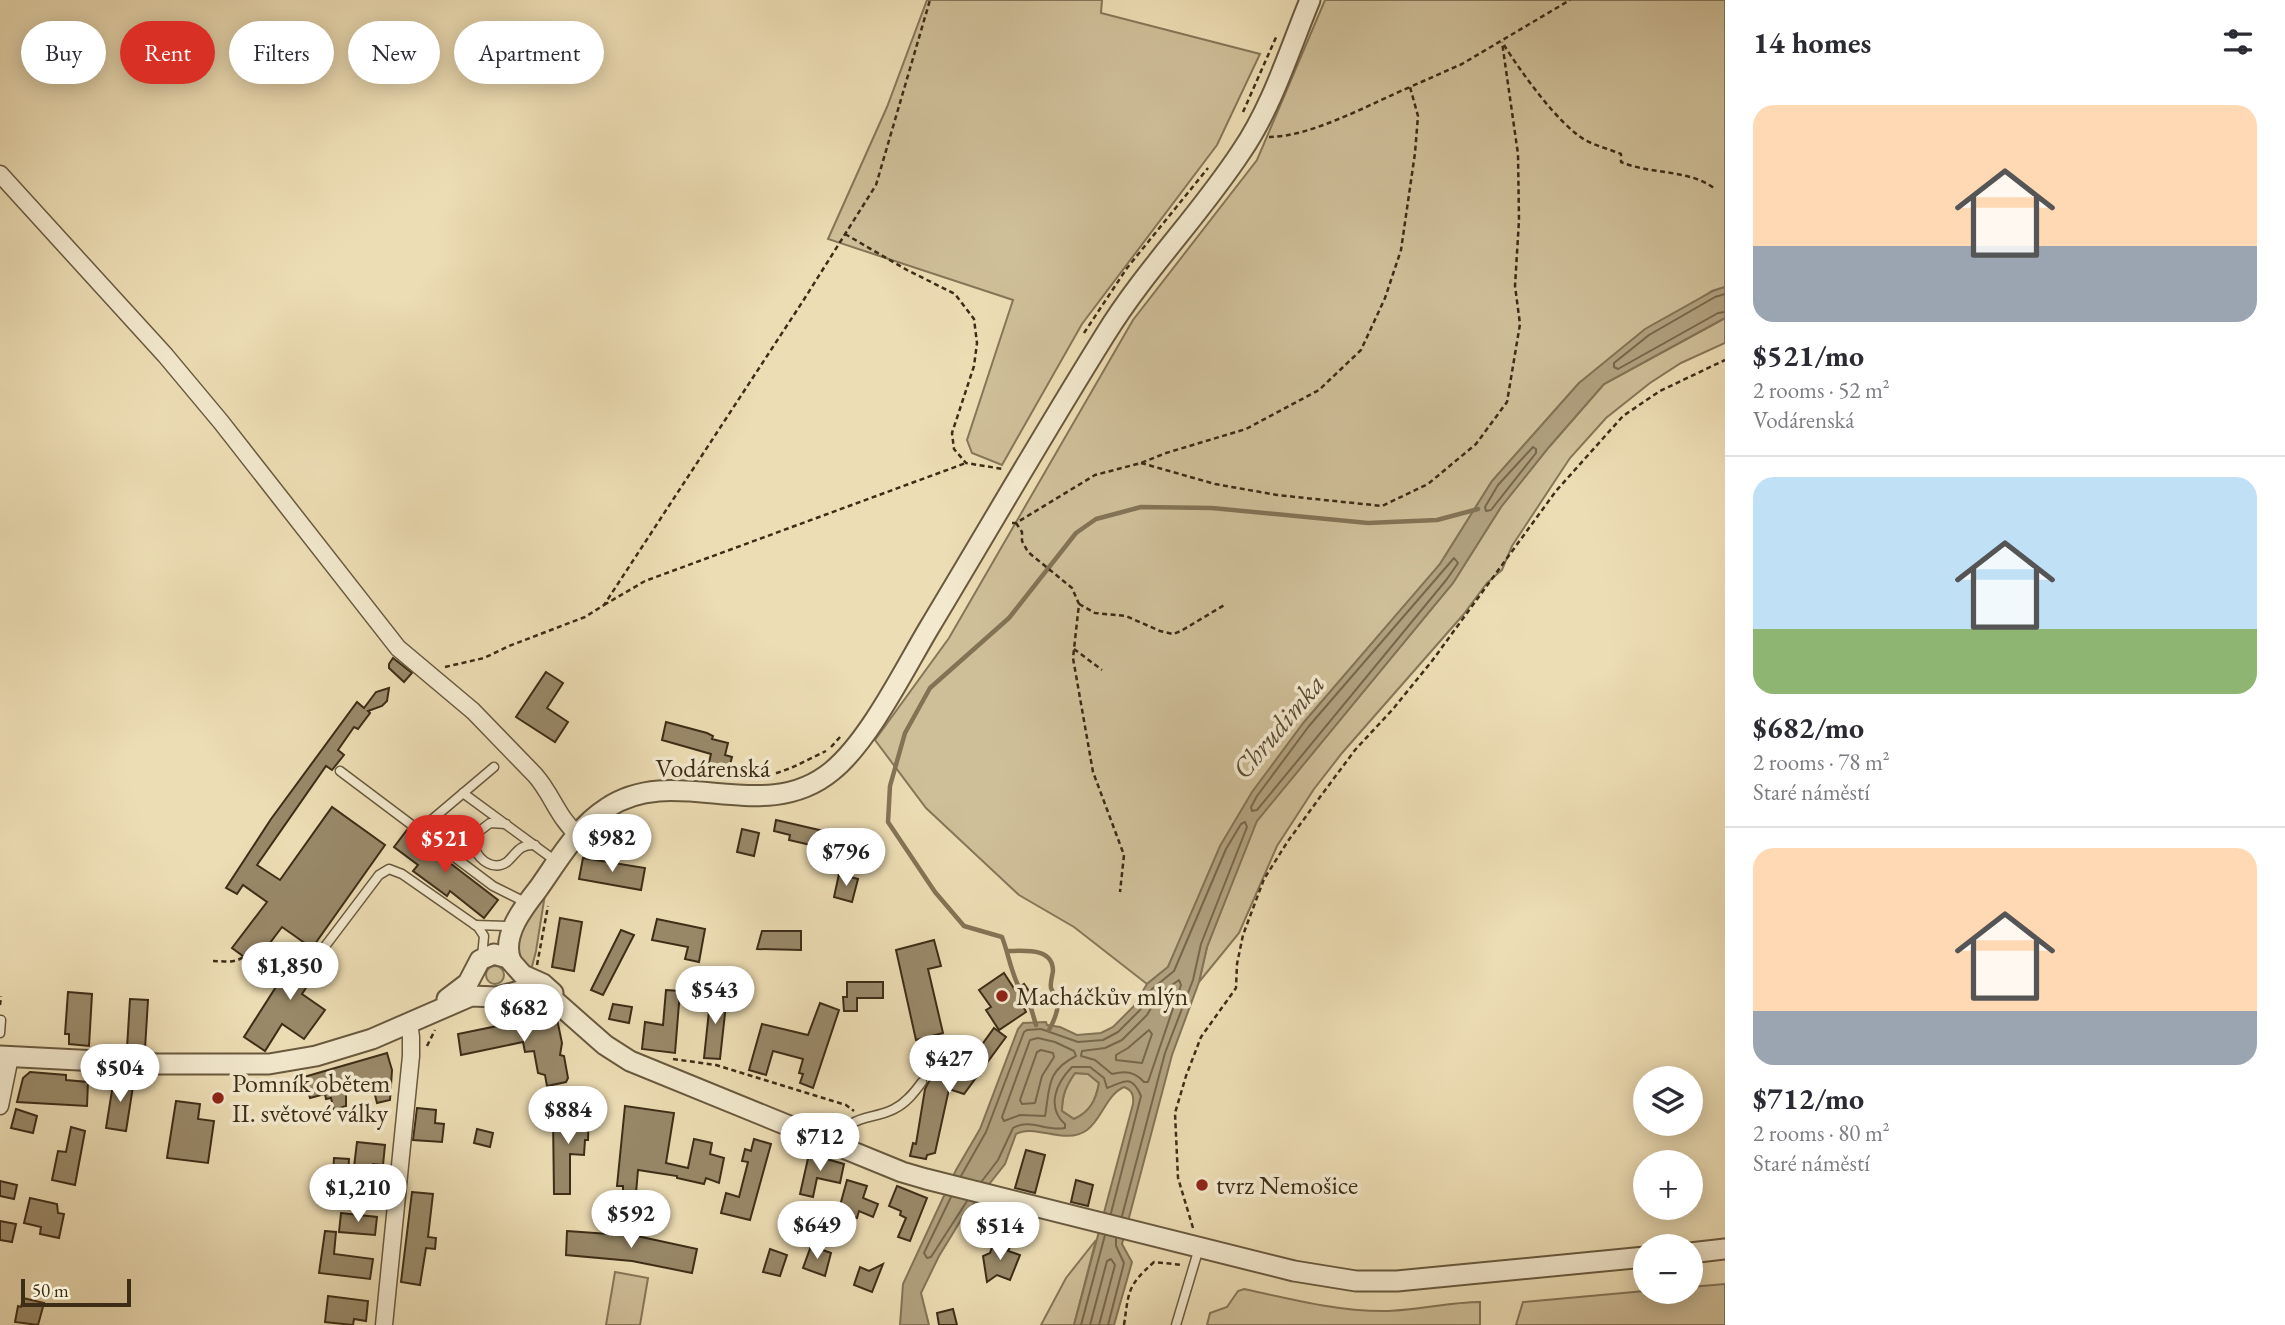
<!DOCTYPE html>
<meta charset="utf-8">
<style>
body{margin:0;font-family:"EB Garamond",serif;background:#f2f2f3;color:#2b2b33;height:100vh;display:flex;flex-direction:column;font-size:26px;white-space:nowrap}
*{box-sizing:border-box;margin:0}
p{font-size:23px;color:#7c7c81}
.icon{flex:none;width:38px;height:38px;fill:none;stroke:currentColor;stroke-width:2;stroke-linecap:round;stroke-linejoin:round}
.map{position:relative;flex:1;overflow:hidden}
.drawer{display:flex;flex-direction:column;background:#fff;width:560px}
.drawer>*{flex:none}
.guide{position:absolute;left:21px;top:21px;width:665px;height:63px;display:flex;gap:14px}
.buttons{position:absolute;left:1633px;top:1066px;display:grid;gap:14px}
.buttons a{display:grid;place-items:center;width:70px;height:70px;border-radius:50%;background:#fff;box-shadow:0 4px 18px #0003;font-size:35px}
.scale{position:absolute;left:21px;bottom:18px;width:110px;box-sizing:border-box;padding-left:7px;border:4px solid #3d2d17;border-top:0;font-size:19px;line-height:24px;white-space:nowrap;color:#3d2d17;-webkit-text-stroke:5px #f3e9ce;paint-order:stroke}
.price{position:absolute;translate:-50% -60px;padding:0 16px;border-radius:24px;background:#fff;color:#222;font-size:23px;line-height:46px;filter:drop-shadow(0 2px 4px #0008)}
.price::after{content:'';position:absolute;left:50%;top:42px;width:21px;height:16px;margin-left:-10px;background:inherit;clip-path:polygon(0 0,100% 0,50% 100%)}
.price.current{background:#d93025;color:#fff}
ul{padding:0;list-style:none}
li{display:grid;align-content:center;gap:14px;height:371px;padding:0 28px}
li+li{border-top:2px solid #e1e1e2}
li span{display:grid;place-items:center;height:217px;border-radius:21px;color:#555}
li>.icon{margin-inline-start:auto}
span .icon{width:126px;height:126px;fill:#fffc;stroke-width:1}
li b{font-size:30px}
h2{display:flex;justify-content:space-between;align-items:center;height:84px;padding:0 28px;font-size:30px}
.pill{padding:0 24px;border-radius:32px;background:#fff;box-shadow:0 4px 18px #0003;font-size:24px;line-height:63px}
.pill.current{background:#d93025;color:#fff}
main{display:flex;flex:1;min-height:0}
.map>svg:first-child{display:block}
</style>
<main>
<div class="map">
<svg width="1725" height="1325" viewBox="0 0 1725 1325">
<rect width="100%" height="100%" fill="#edddb4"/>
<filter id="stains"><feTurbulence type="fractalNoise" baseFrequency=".00286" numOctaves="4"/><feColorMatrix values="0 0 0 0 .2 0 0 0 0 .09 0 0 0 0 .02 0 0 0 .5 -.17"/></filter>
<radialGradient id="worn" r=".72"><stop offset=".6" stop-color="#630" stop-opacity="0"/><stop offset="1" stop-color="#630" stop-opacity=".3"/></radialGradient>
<g fill="#cfbf99" stroke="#867658" stroke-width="2">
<polygon points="927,0 1102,0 1101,13 1260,54 1217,145 1082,324 1002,465 972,453 967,440 1013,300 828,239 887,107"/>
<polygon points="1325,0 1725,0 1725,287 1712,291 1579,383 1492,481 1440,564 1194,909 1168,967 1147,984 1074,927 1019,895 926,808 875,740 949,638 1133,320 1257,160"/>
<polygon points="1725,318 1725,343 1681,363 1650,383 1606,418 1570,458 1512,546 1502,570 1487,583 1463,615 1342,753 1314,789 1277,846 1239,933 1199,982 1207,947 1256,821 1453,583 1501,507 1549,447 1604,384"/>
<polygon points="546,888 536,951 530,974 517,958 515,935"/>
<circle cx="495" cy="975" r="9"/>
<path d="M1075 1073 1088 1074 1099 1083C1096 1100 1090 1112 1074 1119L1062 1111C1062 1095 1066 1086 1075 1073Z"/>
<polygon points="1096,1240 1074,1325 1041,1325 1066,1278"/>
<polygon points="615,1272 648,1278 640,1325 606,1325"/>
<polygon points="1725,1284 1725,1325 1516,1325 1523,1302 1645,1291 1690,1292 1691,1287"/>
<path d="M1244 1289C1290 1299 1336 1311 1383 1311 1415 1311 1448 1302 1480 1302V1325H1207L1210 1313 1227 1307 1238 1291Z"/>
</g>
<path fill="#b1a17f" stroke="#837355" stroke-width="2" fill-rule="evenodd" d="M1725 287V318L1604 384 1549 447 1501 507 1453 583 1257 821 1207 947 1199 982 1172 1055 1122 1244 1132 1262 1114 1325H1074L1133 1104C1134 1095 1132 1090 1124 1087 1106 1095 1102 1119 1087 1130 1065 1146 1035 1123 1016 1134L1005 1164 961 1220 939 1256 921 1293 929 1325H900L903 1284 956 1170 980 1129 1018 1029 1023 1023 1046 1022 1047 1025 1060 1027 1077 1035 1101 1033 1113 1027 1134 1006 1147 984 1168 967 1220 846 1252 792 1304 722 1440 564 1492 481 1579 383 1645 329 1713 291ZM1075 1073 1088 1074 1099 1083C1096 1100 1090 1112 1074 1119L1062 1111C1062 1095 1066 1086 1075 1073Z"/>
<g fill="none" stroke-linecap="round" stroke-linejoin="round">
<g stroke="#77674b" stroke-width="2">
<polyline points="1725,294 1715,297 1649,335 1614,363 1614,367 1618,369 1718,313 1725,312"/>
<polygon points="1533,447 1536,449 1536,453 1491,510 1486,511 1485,507 1498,485"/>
<polygon points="1454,558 1458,563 1447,579 1257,810 1252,811 1251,807 1257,796 1309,726"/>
<path d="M1179 980 1181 985 1148 1082H1144C1134 1071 1125 1071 1112 1074L1095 1060 1081 1056 1082 1051 1105 1048 1122 1040 1147 1015 1159 994Z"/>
<polygon points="1149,1030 1152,1034 1142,1063 1116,1060 1116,1055 1128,1048"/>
<path d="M1038 1038 1055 1042 1074 1051 1076 1056C1046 1071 1050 1088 1045 1116L1020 1115 1004 1121 1002 1117 1030 1040Z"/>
<polygon points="1041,1050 1053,1053 1054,1057 1042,1076 1035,1103 1022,1104 1020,1100 1037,1052"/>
<polyline points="961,1176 986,1132 1024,1032 1027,1030 1041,1029 1078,1042 1103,1040 1118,1032 1140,1010 1152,989 1174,971 1226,849 1241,824 1245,822 1247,827 1201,944 1193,980 1165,1053 1122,1216"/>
<path d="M982 1181 998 1160 1013 1128C1030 1118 1047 1132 1065 1128V1124C1046 1107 1056 1083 1072 1067H1090L1104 1078 1107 1088C1123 1083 1131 1072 1141 1096L1111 1213"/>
<polyline points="951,1197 924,1253 927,1258 931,1257 967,1201"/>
<polyline points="1081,1325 1105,1235"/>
<polyline points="1090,1325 1107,1261 1111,1259 1115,1265 1099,1325"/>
<polyline points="1108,1325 1124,1263 1116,1246 1116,1238"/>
</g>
<g stroke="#837355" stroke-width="4.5">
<path d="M1008 951C1024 951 1053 947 1053 971 1052 977 1050 983 1051 988 1052 992 1056 994 1057 998 1060 1009 1054 1021 1049 1030"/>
<path d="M1021 991C1011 974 1009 955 1002 937L964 926 935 892 888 822 890 786 905 733 930 688 1009 618 1076 533 1096 519 1141 507 1212 508 1368 523 1437 520 1478 509"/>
<polyline points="1025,998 1031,1008 1036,1025"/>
</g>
</g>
<g fill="#998969" stroke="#3d2d17" stroke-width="2">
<polygon points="393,658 412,673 404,682 389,668 389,664"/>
<polygon points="546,672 563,683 547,708 568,722 555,742 516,717"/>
<polygon points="389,688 387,701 382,706 368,711 370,713 358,729 354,727 338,750 344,755 332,770 326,766 257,865 280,880 332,807 385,845 312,948 282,927 254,964 232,948 267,902 243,885 237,894 226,888 271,819 357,702 364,708 376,692"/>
<polygon points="666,722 707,733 713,736 712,739 728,743 725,755 732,757 727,776 707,771 711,754 662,740"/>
<polygon points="776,820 828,832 829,829 841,832 840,835 849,837 845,853 789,840 790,835 774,831"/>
<polygon points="742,829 759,833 754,856 737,852"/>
<polygon points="407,830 498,900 484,918 450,891 447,896 413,871 418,865 394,847"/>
<polygon points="583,858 645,868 641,890 579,879"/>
<polygon points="839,874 858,879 852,902 834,897"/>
<polygon points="560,918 582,922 574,971 552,967"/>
<polygon points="657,919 705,929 699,962 685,959 688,947 652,940"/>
<polygon points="621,930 634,935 603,995 591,990"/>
<polygon points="762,931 801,931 801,950 757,949"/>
<polygon points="934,940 941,966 928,969 943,1033 916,1040 896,950"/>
<polygon points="304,943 326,957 302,994 325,1010 304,1039 282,1024 265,1051 244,1037"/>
<polygon points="1004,973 1015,990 1024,984 1033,997 1022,1004 1026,1012 999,1030 986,1010 991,1007 979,990"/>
<polygon points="847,982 883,982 883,998 857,998 857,1011 844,1011 843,997 847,997"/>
<polygon points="666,990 680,991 675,1053 642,1049 645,1022 663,1025"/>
<polygon points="68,992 92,994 89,1046 69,1044 69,1034 65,1034"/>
<polygon points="711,992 727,995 720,1059 704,1058"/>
<polygon points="130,999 148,1000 145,1049 127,1048"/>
<polygon points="820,1003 839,1010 813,1088 800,1083 803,1074 799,1073 803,1059 773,1051 766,1075 749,1070 762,1024 808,1035"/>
<polygon points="613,1004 632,1007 629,1023 609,1019"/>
<polygon points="551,1015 557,1019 562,1043 560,1055 564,1056 568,1078 566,1082 547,1086 545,1075 538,1073 534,1051 525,1052 523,1042 461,1055 458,1034"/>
<polygon points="994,1028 1006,1037 964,1094 949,1089 935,1153 927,1155 926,1159 910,1156 913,1143 916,1144 925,1089 928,1083 939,1069 960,1075"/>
<polygon points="387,1053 392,1070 390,1100 377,1103 372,1083 346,1090 346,1106 334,1110 331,1098 326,1099 325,1094 310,1098 304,1077"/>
<polygon points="30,1072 66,1075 66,1080 88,1082 87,1106 17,1102 23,1078"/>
<polygon points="114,1078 134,1080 126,1131 106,1128"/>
<polygon points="176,1101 200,1104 198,1119 214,1121 208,1163 167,1158"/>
<polygon points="576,1106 589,1107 588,1140 585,1140 584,1155 570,1154 570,1194 554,1194 553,1117 575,1117"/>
<polygon points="625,1106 674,1113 666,1163 688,1168 694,1139 712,1143 710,1154 724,1158 719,1183 706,1178 704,1184 677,1178 677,1176 638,1170 636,1193 623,1191 623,1186 617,1186"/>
<polygon points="417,1108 436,1110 435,1123 444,1124 442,1142 413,1140"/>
<polygon points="16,1109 37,1116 33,1133 11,1128"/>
<polygon points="71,1127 85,1131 75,1185 52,1180 58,1151 66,1152"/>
<polygon points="477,1129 493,1133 490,1147 474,1143"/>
<polygon points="754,1139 771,1144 750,1220 721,1213 726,1193 739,1197 748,1162 742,1161 745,1149 751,1151"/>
<polygon points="357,1142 385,1145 383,1165 373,1164 373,1169 354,1167"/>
<polygon points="1026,1150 1045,1155 1035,1193 1015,1188"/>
<polygon points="809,1154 844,1164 840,1183 817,1178 813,1197 800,1194"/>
<polygon points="334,1158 349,1159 347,1190 342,1190 341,1200 316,1198 318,1179 327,1180 327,1175 333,1175"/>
<polygon points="847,1180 867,1186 863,1198 878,1204 873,1217 859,1211 857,1218 838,1213"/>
<polygon points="1076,1180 1093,1185 1088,1206 1071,1202"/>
<polygon points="0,1181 17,1185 14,1199 0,1196"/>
<polygon points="897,1186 927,1198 910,1241 898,1237 906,1218 900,1215 901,1211 889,1206"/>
<polygon points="412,1192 433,1194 428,1237 436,1238 435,1249 426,1248 420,1285 401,1282"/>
<polygon points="30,1198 57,1204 58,1213 64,1214 59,1238 40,1234 41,1227 24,1223"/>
<polygon points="341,1213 377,1217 375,1235 339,1232"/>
<polygon points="0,1221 16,1224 12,1242 0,1240"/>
<polygon points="325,1231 336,1232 334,1254 373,1259 370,1279 319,1273"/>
<polygon points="567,1231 637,1236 697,1249 692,1273 632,1261 566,1255"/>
<polygon points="994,1242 1010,1247 1008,1251 1020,1255 1010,1280 997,1275 987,1282 983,1256 990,1253"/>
<polygon points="811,1246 831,1253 825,1276 803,1268"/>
<polygon points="770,1249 787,1255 780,1276 763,1272"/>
<polygon points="883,1264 872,1292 854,1285 860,1267 869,1271"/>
<polygon points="328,1296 368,1301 366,1321 354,1319 353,1325 325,1322"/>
<polygon points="23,1298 44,1303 38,1325 15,1322 18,1306 21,1307"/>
<polygon points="953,1309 957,1325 939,1325 937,1313"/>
</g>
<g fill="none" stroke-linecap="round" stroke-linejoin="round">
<defs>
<g id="service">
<polyline points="340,771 493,886 527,903"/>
<polyline points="463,793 557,862"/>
<polyline points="429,822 494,767"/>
<path d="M506 824 490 823 477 833 475 849C480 861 494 871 507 862 517 853 519 844 535 845"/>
<polyline points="475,925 507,926"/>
<polyline points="323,949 379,875 389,869 402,874 478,927 484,936 482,956"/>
<polyline points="0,1033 1,1020"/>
<path d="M836 1146C851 1111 868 1122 894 1109 906 1103 914 1093 922 1082"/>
<polyline points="1176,1325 1199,1248"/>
</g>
<g id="minor">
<path d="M0 174 165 355 221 422 398 648 473 711 535 775C552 794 558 818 578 835"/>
<polyline points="0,1106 10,1057"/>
<polyline points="384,1325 411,1056 411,1037 409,1023"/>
</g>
<g id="tertiary">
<path d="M511 961C501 936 523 908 538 889 558 861 577 827 607 808 676 762 763 828 832 771 869 741 904 670 929 628 988 530 1045 431 1105 335 1145 270 1199 216 1241 152 1272 107 1289 51 1310 0"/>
<polyline points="447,999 468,983 480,960 494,954 508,958 523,975 543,984 553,993"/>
<polyline points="0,1056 157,1064 269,1064 316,1056 372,1039 471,996 497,997 520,991 533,993 555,1001 605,1045 630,1061 902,1172 926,1179 1294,1271 1356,1281 1397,1281 1645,1257"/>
<polyline points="1690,1253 1725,1249"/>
</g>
</defs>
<use href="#service" stroke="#69593e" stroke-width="11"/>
<use href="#minor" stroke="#69593e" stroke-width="19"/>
<use href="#tertiary" stroke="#69593e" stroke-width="23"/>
<g stroke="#3d2d17" stroke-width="2.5" stroke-dasharray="5 3.5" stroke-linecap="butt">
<path d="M1504 45C1521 72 1558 124 1585 140 1596 146 1609 149 1621 154V162C1652 175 1690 169 1715 189"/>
<polyline points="1243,112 1277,35"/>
<path d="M1269 137C1311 137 1370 104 1410 87"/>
<polyline points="845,234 907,270 955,294 974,319 977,343 974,366 952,433 954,449 966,463 1003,469"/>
<polyline points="1084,333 1127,268 1208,168"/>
<polyline points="1141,463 1215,484 1277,495 1382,506 1428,484 1476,444 1507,402 1520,324 1515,286 1519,220 1518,154 1502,42"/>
<polyline points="1012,523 1016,523 1095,475 1141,463 1166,453 1246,429 1319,390 1361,350 1385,298 1401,250 1415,153 1418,116 1410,87 1462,64 1570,0"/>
<polyline points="1016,523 1022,532 1022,541 1028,552 1072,588 1079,604 1073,658 1093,772 1124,855 1120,892"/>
<polyline points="1079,604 1095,613 1126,616 1160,631 1173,634 1181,631 1226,604"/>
<polyline points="604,605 645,581 966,463"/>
<polyline points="1074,649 1102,670"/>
<polyline points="445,667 484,658 509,646 585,617 604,605 803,301 876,185 930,0"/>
<polyline points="831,747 841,736"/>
<polyline points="768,776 791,768 826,751"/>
<path d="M213 961C223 961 236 964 244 956"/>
<polyline points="537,965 548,906"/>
<polyline points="0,1005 1,996"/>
<polyline points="427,1046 435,1030"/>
<polyline points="673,1059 716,1065 846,1105 854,1111"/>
<polyline points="1193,1228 1178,1178 1175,1113 1186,1076 1201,1037 1236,988 1237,964 1243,935 1264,879 1288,841 1323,793 1355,750 1393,709 1432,661 1556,491 1623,416 1660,391 1725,360"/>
<path d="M1124 1325C1129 1291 1127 1286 1154 1262L1183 1265"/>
</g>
<use href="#service" stroke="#f3e9ce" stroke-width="8"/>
<use href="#minor" stroke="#f3e9ce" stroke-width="16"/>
<use href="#tertiary" stroke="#f3e9ce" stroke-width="19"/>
</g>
<g fill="#8f2418" stroke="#f3e9ce" stroke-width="2.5">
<circle cx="1002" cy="996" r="7"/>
<circle cx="218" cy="1098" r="7"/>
<circle cx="1202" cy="1185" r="7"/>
</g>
<g text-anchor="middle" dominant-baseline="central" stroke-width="7" stroke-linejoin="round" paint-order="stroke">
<g font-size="26" fill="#3d2d17" stroke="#f3e9ce">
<text x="713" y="768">Vodárenská</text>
</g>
<g font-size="26" fill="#3d2d17" stroke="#f3e9ce" text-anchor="start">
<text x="1016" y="996">Macháčkův mlýn</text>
<text x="232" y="1083">Pomník obětem<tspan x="232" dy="30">II. světové války</tspan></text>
<text x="1216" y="1185">tvrz Nemošice</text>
</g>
<g font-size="28" font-style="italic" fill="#5a4a31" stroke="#f3e9ce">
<text transform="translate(1278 726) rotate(-50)">Chrudimka</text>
</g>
</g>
<rect width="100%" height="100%" filter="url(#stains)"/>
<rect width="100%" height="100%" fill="url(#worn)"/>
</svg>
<div class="buttons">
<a><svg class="icon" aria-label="layers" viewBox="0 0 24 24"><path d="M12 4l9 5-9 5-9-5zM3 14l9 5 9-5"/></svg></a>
<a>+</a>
<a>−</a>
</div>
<div class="scale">50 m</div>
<b class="price" style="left:612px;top:874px">$982</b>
<b class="price current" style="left:445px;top:875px">$521</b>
<b class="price" style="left:846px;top:888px">$796</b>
<b class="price" style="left:290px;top:1002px">$1,850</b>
<b class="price" style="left:715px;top:1026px">$543</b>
<b class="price" style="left:524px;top:1044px">$682</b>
<b class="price" style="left:949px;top:1095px">$427</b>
<b class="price" style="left:120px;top:1104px">$504</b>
<b class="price" style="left:568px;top:1146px">$884</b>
<b class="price" style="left:820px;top:1173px">$712</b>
<b class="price" style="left:358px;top:1224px">$1,210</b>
<b class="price" style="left:631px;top:1250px">$592</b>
<b class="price" style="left:817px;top:1261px">$649</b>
<b class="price" style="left:1000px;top:1262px">$514</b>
<div class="guide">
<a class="pill">Buy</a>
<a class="pill current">Rent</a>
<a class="pill">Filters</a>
<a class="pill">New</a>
<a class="pill">Apartment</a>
</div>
</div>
<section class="drawer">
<h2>14 homes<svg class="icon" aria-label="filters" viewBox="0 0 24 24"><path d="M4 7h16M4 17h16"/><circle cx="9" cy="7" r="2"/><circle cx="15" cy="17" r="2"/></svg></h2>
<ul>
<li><span style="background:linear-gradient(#ffd9b3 65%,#9aa5b1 0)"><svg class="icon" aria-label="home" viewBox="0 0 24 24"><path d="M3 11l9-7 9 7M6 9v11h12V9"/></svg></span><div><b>$521/mo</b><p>2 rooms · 52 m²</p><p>Vodárenská</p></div></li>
<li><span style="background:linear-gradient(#bfe0f5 70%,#8fb573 0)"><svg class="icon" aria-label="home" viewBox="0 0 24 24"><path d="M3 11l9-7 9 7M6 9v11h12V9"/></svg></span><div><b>$682/mo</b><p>2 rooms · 78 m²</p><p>Staré náměstí</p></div></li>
<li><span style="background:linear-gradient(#ffd9b3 75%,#9aa5b1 0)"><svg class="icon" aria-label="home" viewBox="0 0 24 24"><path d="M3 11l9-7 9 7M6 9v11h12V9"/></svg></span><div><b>$712/mo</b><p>2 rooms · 80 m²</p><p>Staré náměstí</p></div></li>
</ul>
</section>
</main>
